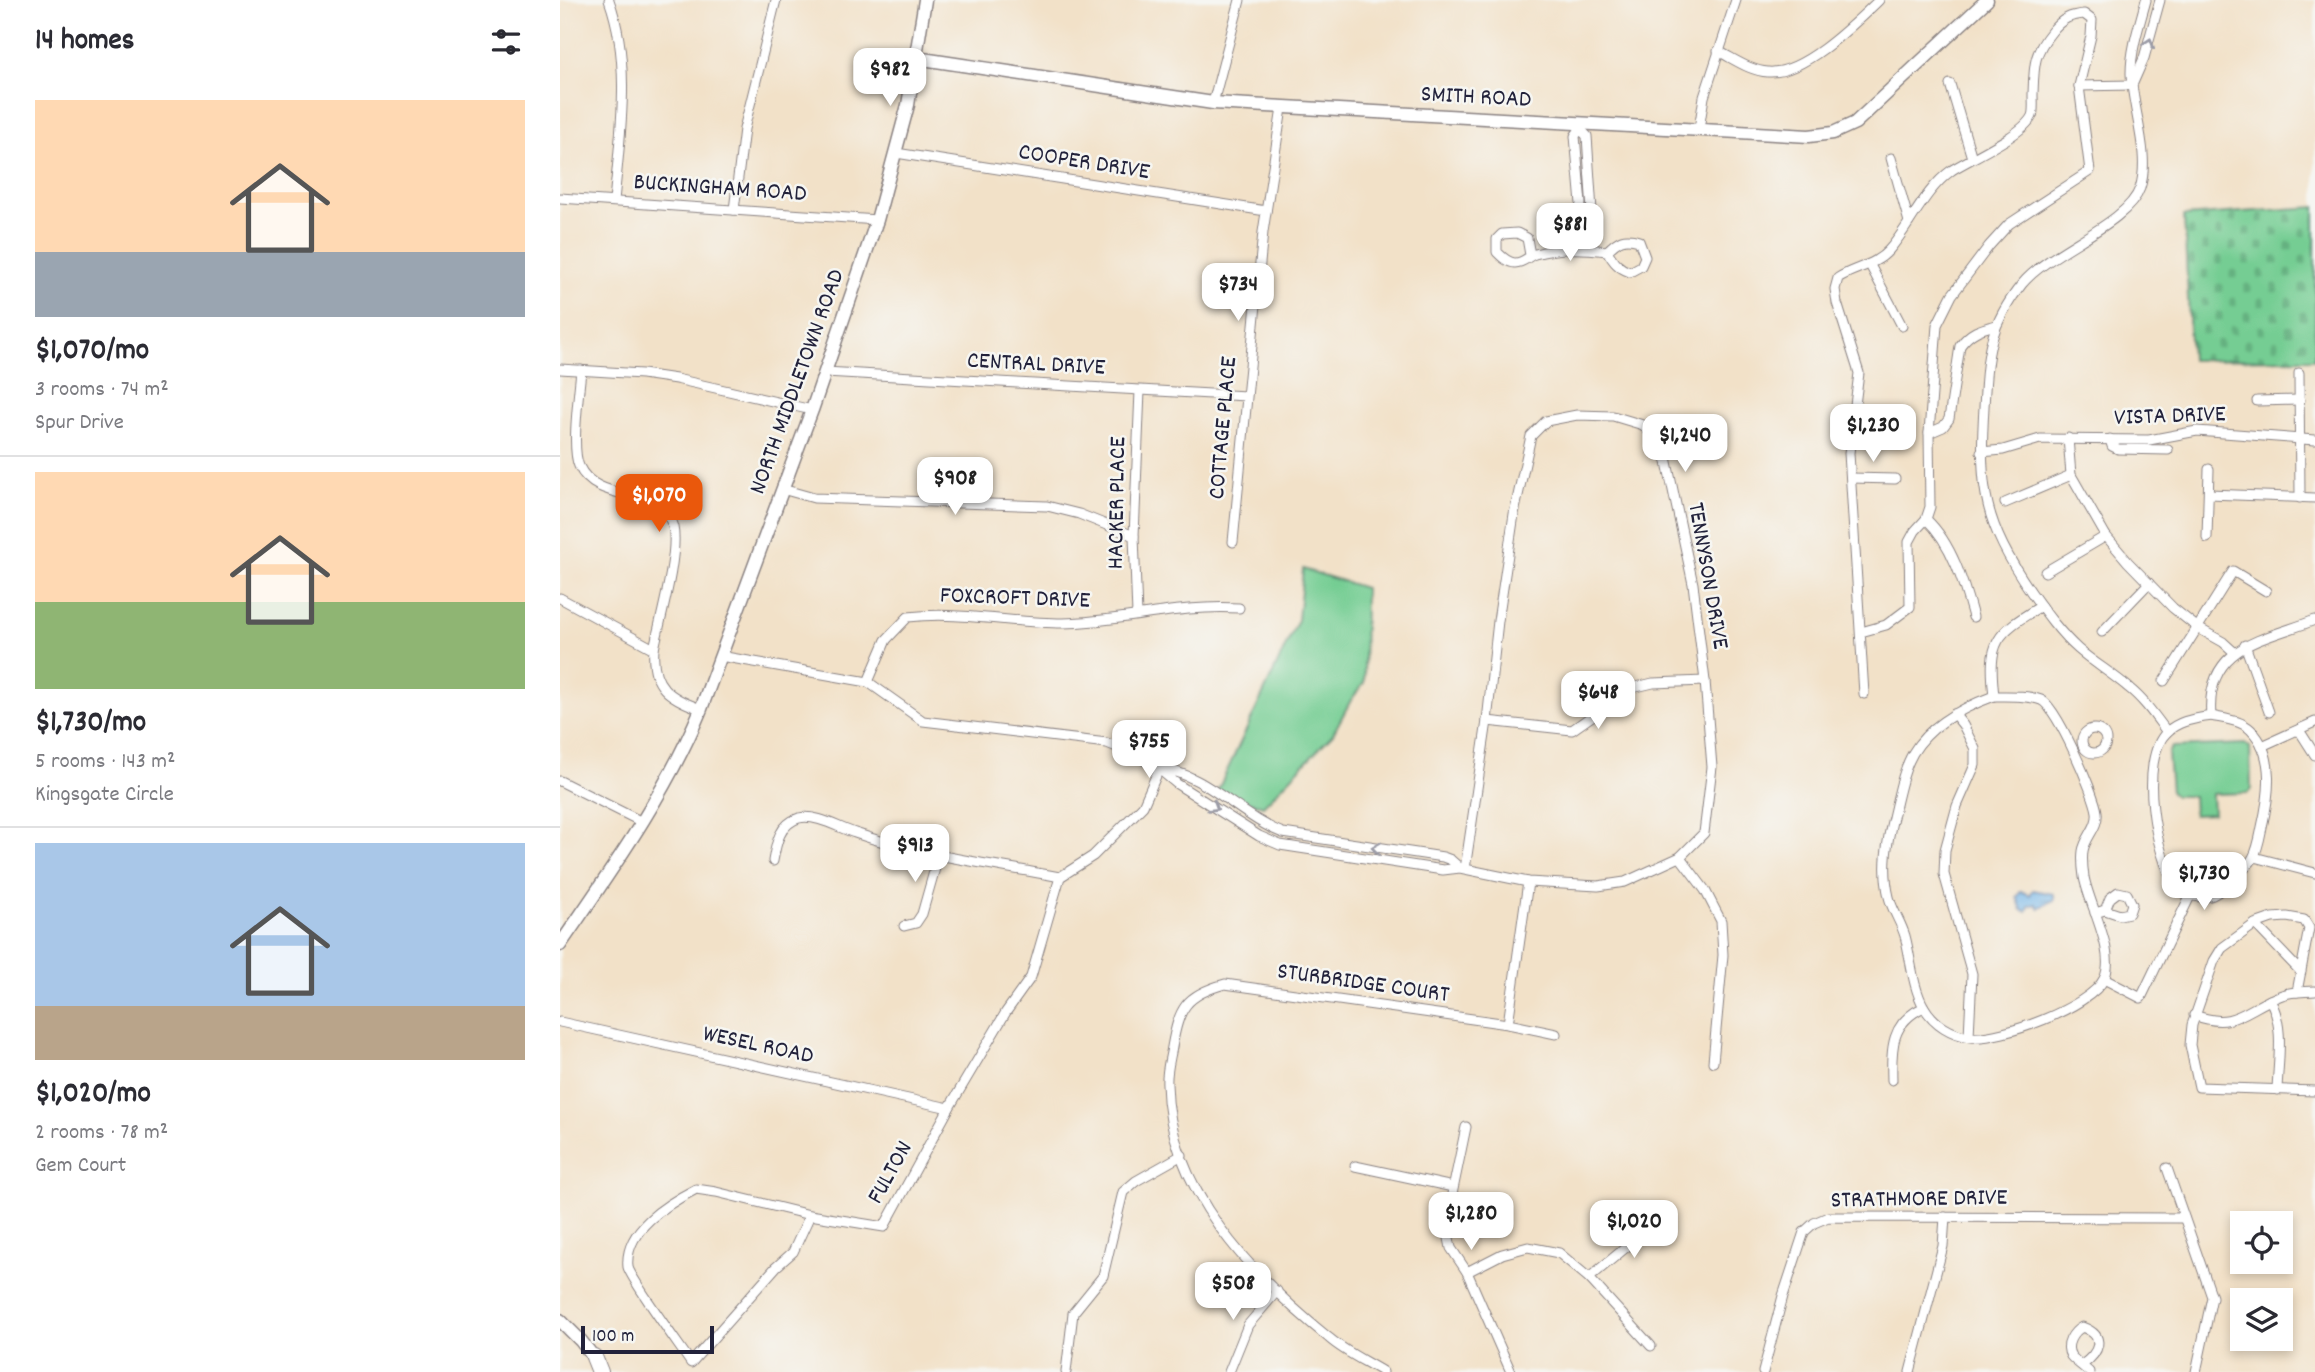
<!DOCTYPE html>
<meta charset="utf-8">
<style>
body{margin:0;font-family:Dekko,sans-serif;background:#f7f7f7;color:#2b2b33;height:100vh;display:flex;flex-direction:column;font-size:26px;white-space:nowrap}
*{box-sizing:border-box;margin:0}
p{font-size:23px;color:#7c7c81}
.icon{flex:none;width:38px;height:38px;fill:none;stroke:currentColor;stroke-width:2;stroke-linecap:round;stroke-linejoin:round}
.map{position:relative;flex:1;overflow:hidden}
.details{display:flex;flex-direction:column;background:#fff;width:560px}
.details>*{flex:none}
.controls{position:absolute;left:1670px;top:1211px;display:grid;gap:14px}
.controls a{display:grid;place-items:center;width:63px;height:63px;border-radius:0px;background:#fff;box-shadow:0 4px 10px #0003;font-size:35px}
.scale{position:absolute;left:21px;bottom:18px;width:133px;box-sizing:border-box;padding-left:7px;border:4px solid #22223b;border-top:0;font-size:19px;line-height:24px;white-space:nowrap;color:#22223b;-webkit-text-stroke:5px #f6f6f2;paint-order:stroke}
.price{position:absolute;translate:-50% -60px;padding:0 16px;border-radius:14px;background:#fff;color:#222;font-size:23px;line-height:46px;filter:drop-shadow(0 2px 4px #0008)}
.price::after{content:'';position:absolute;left:50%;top:42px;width:21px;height:16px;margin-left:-10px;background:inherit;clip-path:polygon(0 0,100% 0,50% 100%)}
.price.active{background:#ea580c;color:#fff}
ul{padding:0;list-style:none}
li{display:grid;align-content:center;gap:14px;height:371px;padding:0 35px}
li+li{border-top:2px solid #e1e1e2}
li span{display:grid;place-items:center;height:217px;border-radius:0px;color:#555}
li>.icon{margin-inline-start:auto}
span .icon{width:126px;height:126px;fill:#fffc;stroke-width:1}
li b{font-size:30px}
h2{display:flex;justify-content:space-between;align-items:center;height:84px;padding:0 35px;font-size:30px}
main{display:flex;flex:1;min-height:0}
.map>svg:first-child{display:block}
</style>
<main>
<section class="details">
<h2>14 homes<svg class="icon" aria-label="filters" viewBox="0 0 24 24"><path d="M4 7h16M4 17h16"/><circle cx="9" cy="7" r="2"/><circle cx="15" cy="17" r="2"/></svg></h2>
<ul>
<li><span style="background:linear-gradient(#ffd9b3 70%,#9aa5b1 0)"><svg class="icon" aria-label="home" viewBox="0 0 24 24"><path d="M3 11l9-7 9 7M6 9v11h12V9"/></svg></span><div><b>$1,070/mo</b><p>3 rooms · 74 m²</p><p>Spur Drive</p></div></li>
<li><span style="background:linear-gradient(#ffd9b3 60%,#8fb573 0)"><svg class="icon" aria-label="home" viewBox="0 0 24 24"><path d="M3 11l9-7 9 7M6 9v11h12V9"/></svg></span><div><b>$1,730/mo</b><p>5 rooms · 143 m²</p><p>Kingsgate Circle</p></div></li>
<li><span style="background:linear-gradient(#a9c7e8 75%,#b9a48a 0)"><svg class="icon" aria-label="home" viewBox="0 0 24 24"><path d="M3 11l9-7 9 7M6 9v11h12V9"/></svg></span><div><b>$1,020/mo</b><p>2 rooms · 78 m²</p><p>Gem Court</p></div></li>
</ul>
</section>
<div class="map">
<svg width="1755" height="1372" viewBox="0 0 1755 1372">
<defs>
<pattern id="cemetery-stones" width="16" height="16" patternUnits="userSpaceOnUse" patternTransform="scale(1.75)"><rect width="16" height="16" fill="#75cd93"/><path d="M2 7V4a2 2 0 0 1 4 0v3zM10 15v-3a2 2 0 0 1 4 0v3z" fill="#65b080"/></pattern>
<pattern id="water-ripples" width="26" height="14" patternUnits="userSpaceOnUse" patternTransform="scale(1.75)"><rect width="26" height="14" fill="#72b4e7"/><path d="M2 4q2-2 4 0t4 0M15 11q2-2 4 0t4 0" fill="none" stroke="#5d92bc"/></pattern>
</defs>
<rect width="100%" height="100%" fill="#f6f6f2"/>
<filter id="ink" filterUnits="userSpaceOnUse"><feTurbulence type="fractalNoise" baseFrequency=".0143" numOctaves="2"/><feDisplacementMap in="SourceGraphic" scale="14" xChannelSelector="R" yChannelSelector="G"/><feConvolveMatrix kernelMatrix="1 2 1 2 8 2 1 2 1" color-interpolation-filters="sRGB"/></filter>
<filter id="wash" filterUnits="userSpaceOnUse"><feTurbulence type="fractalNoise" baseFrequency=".00686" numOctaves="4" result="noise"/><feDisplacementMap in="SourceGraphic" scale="28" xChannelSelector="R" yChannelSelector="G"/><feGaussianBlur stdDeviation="1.57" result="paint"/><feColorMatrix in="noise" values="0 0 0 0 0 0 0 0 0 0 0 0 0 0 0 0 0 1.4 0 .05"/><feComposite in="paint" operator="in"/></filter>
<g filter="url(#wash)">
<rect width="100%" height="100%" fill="#f2e1c8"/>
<g fill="#75cd93" stroke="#4c7867" stroke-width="2">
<polygon points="743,569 805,588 804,683 791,700 773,734 703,806 657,792 738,620"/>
<polygon points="1685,744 1690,747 1691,789 1688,793 1652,794 1653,814 1634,815 1633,796 1615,796 1611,792 1608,753 1612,747"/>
</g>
<polygon fill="url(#cemetery-stones)" stroke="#4c7867" stroke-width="2" points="1755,207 1755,359 1631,360 1624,216"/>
<polygon fill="url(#water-ripples)" stroke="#4a6b91" stroke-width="2" points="1473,890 1494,894 1494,900 1479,908 1476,904 1469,906 1467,911 1462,910 1457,897 1461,891 1470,895"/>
</g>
<g filter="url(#ink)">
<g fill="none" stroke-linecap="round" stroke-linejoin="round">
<defs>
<g id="street">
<path d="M49 0C72 64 60 135 54 201"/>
<path d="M1586 0C1580 23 1571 48 1571 73 1572 108 1591 155 1580 188 1568 224 1490 250 1462 284 1428 326 1427 355 1424 407 1419 490 1424 523 1471 592 1485 612 1500 633 1518 649 1534 663 1553 674 1569 688 1584 700 1595 716 1607 732"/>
<path d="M1158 51C1174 59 1190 71 1208 72 1243 75 1295 23 1319 0"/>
<polyline points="1573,83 1584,58 1600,0"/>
<polyline points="1390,84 1412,158"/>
<polyline points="1519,86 1572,85"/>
<polyline points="653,103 680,0"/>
<polyline points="1020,125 1020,129 1015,136 1021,204 1013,236 1018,247 1027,239 1032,211 1027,136 1020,129"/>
<polyline points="1139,129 1144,97 1176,0"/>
<polyline points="336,153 706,211"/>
<polyline points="1331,158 1349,222"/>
<polyline points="0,198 317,220"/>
<polyline points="174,210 184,129 216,0"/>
<path d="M970 255 967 238 957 233 942 234 937 239V252C942 257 948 263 955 263 964 263 968 256 975 254 1000 247 1023 248 1047 251 1054 262 1058 268 1070 272L1081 266 1085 257 1079 241C1064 236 1058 240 1047 251"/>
<polyline points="1310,265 1342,326"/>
<polyline points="0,369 82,374 116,379 252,410"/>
<path d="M21 370C19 393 11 448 19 466 37 506 102 484 113 527 119 553 100 620 94 649 91 686 109 698 141 709"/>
<polyline points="265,372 686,396"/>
<polyline points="1739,373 1740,498"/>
<polyline points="1697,401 1740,400"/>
<path d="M1369 433 1383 427 1389 419 1400 346C1410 332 1420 329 1436 325"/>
<polyline points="1508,438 1511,475 1546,536 1568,562 1613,608 1638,628 1663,642 1674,652"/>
<polyline points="1550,439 1552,446 1558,449 1608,450"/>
<polyline points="1421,452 1443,450 1480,439 1589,440 1637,431 1755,440"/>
<polyline points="1291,478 1335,479"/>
<polyline points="222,489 254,498 487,506 519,514 574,536"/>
<polyline points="1649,494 1755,498"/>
<polyline points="1445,503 1511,475"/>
<path d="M1366 519C1392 543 1404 584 1413 617"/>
<polyline points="1647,538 1649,469"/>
<polyline points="673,542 703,232 722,108"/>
<polyline points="1485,572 1546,536"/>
<polyline points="0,598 94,649"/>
<polyline points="577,615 574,536 580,391"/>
<path d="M1301 632 1326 625 1350 607 1349 542 1355 531 1366 519 1370 507 1369 433 1377 325 1392 295 1429 246 1449 224 1530 171 1519 86 1531 36 1532 20 1524 14C1510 15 1502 19 1492 31 1473 54 1474 66 1473 95 1473 101 1474 111 1472 116 1463 135 1411 158 1392 170 1364 190 1351 225 1329 250 1315 266 1295 267 1278 278L1275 289 1277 303 1299 373 1289 453 1304 694"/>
<polyline points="1542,632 1589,583"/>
<polyline points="1685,645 1709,712"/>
<polyline points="160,656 308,682 363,721 547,743 576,755 599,769 583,806 533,856 500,877 471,977 446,1012 389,1108 324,1227 250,1215"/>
<polyline points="1604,681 1673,571 1706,591"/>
<path d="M308 682 326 640 348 617C400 611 451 623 503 623 562 622 619 604 679 608"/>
<path d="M1434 696C1449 696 1467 695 1481 700 1496 705 1535 795 1537 812 1539 827 1525 837 1523 851 1522 858 1523 870 1524 877 1529 905 1557 953 1544 979 1530 1007 1441 1040 1411 1037 1392 1035 1374 1024 1364 1007 1352 986 1351 958 1345 936 1341 922 1332 910 1329 897 1322 868 1327 841 1334 813 1339 793 1343 770 1353 753 1370 724 1404 707 1434 696Z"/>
<path d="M1434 696C1428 641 1435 634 1481 606"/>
<polyline points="1394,714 1403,725 1415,749 1415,765 1397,806 1385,850 1384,874 1412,974 1409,1036"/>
<path d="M1651 716C1665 719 1681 720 1691 730 1716 755 1709 797 1702 827 1700 837 1698 849 1693 858 1688 867 1678 874 1671 881 1664 888 1654 897 1644 897 1633 897 1622 894 1616 885 1595 856 1578 759 1607 732 1620 720 1635 719 1651 716Z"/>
<path d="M1651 716C1645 645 1704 640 1755 620"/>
<polyline points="927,721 1012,730 1072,688 1093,683 1145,681"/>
<circle cx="1534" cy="741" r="12"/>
<polyline points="1739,730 1755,755"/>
<polyline points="1702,746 1755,722"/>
<polyline points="0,781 82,822"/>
<polyline points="1120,857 1145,890 1161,921 1163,955 1153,1062"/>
<polyline points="1694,857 1755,873"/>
<path d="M213 861C216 844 219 824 239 818 256 814 279 828 295 833 361 856 433 864 500 877"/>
<path d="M900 868 891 860 883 857 723 833C682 818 643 771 599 769L617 784 699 836 720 845 883 870 900 868 968 882 1038 886 1065 882 1120 857 1144 833 1152 767 1145 681 1133 584 1104 448 1083 425 1053 416 1017 415 986 421 971 436 954 514 938 621 927 721 905 869"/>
<polyline points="1535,913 1545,910 1550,898 1558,892 1567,894 1572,904 1569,913 1560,915 1545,910"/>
<polyline points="1695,924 1741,972"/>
<polyline points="344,926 356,923 362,914 379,854"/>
<polyline points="1544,979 1581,998 1630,896"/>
<polyline points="1737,992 1749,928 1744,920 1727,917 1712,918 1695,924 1662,948 1654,961 1632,1025 1630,1045 1639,1087 1755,1091"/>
<path d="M1710 1000C1725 1027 1718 1060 1717 1090"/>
<path d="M1634 1015C1676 1031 1685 1008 1722 995 1732 991 1744 992 1755 991"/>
<polyline points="0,1022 389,1108"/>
<polyline points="948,1024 968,882"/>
<path d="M1332 1080C1331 1048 1331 1022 1364 1007"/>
<polyline points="906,1127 886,1223 891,1248 907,1272 951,1372"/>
<polyline points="795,1166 893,1187"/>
<polyline points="1607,1168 1652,1297 1636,1372"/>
<path d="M136 1189 156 1192 250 1215 233 1252 216 1267 131 1363C121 1348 70 1278 68 1267 64 1230 107 1204 136 1189Z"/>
<polyline points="907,1272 942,1254 968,1247 999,1253 1029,1278 1091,1346"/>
<polyline points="1029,1278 1099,1220"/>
<path d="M1522 1365C1539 1353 1547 1336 1522 1327 1513 1332 1504 1345 1511 1356 1516 1362 1524 1367 1529 1372"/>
<polyline points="506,1372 513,1313 543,1276 563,1192 576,1181 622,1155"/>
<polyline points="669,1372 688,1325 717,1291"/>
<path d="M823 1372C805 1361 785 1352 769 1338 692 1276 609 1190 607 1084 606 1072 610 1059 612 1047 619 1008 625 995 665 984L948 1024 996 1034"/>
<polyline points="1203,1372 1223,1296 1244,1232 1254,1223 1268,1217 1624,1218"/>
<polyline points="1350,1372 1383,1246 1385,1217"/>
</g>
<g id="secondary">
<polyline points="356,58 653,103 1249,136 1273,133 1295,123 1427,0"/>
<path d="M0 945C52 869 106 794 141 709L252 410 317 220 348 105 365 0"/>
<polyline points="0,1320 21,1341 38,1363"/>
</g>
<polyline id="highway" points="34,1357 40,1372"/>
</defs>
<use href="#street" stroke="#8a8282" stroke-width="11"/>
<use href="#secondary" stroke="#8a8282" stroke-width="15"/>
<use href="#highway" stroke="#8a8282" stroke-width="18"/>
<use href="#street" stroke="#fff" stroke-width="9"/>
<use href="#secondary" stroke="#fff" stroke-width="12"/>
<use href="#highway" stroke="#fff" stroke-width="16"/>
</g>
<defs><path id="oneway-chevron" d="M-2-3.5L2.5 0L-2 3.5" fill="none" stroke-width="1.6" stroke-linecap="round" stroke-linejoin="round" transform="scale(1.75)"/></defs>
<g stroke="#9c9ca7">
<use href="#oneway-chevron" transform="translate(1589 43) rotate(-72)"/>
<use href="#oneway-chevron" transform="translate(654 807) rotate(32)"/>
<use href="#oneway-chevron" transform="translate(816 848) rotate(-172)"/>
</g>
</g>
<g text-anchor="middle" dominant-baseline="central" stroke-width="5" stroke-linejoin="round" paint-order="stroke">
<g font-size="24" fill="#22223b" stroke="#f6f6f2">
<text transform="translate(916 98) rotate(3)">SMITH ROAD</text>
<text transform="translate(524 163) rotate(9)">COOPER DRIVE</text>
<text transform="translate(160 189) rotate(4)">BUCKINGHAM ROAD</text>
<text transform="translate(476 365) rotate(3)">CENTRAL DRIVE</text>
<text transform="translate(238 382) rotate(-70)">NORTH MIDDLETOWN ROAD</text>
<text transform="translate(1610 417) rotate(-2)">VISTA DRIVE</text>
<text transform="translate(664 428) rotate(-85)">COTTAGE PLACE</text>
<text transform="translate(558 503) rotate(-89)">HACKER PLACE</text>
<text transform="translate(1147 576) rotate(80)">TENNYSON DRIVE</text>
<text transform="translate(455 599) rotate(2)">FOXCROFT DRIVE</text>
<text transform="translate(803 984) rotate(8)">STURBRIDGE COURT</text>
<text transform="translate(198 1046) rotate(12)">WESEL ROAD</text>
<text transform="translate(331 1173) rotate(-61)">FULTON</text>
<text transform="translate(1359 1200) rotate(-1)">STRATHMORE DRIVE</text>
</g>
</g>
</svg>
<div class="controls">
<a><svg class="icon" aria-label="locate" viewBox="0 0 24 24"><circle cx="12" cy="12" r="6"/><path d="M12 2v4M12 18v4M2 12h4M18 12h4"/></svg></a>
<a><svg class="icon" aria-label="layers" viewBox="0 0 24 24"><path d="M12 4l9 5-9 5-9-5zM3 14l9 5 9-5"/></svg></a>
</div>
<div class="scale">100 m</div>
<b class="price" style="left:330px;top:108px">$982</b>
<b class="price" style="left:1010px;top:263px">$881</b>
<b class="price" style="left:678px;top:323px">$734</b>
<b class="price" style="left:1313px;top:464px">$1,230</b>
<b class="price" style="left:1125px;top:474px">$1,240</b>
<b class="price" style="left:395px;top:517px">$908</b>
<b class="price active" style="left:99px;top:534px">$1,070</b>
<b class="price" style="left:1038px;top:731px">$648</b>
<b class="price" style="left:589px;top:780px">$755</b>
<b class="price" style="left:355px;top:884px">$913</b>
<b class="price" style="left:1644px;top:912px">$1,730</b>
<b class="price" style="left:911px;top:1252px">$1,280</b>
<b class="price" style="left:1074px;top:1260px">$1,020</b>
<b class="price" style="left:673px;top:1322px">$508</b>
</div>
</main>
